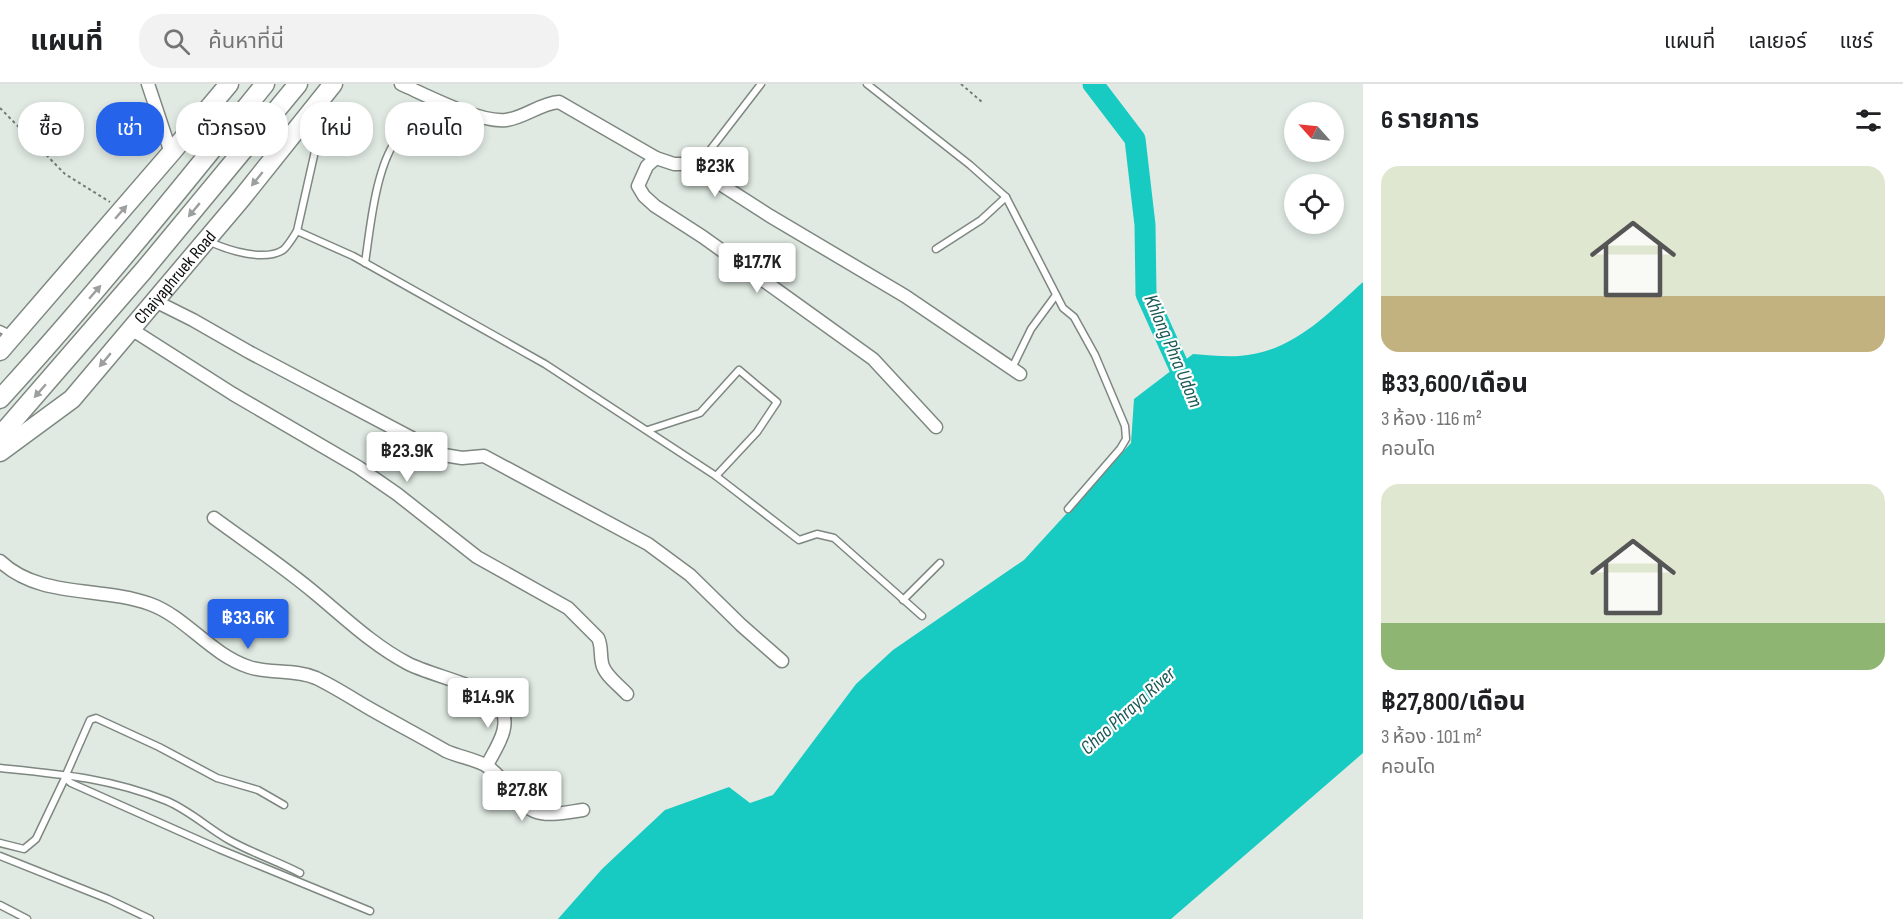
<!DOCTYPE html>
<html lang="th">
<meta charset="utf-8">
<style>
body{margin:0;font-family:"Sofia Sans Condensed","Noto Sans Thai",sans-serif;background:#f2f2f2;color:#202124;height:100vh;display:flex;flex-direction:column;font-size:22px;white-space:nowrap}
*{box-sizing:border-box;margin:0}
p{font-size:20px;color:#757577}
.icon{flex:none;width:33px;height:33px;fill:none;stroke:currentColor;stroke-width:2;stroke-linecap:round;stroke-linejoin:round}
.map{position:relative;flex:1;overflow:hidden}
.details{display:flex;flex-direction:column;background:#fff;width:540px}
.details>*{flex:none}
.guide{position:absolute;left:18px;top:18px;width:570px;height:54px;display:flex;gap:12px}
.needle{width:39px;rotate:297deg}
.tools{position:absolute;left:1284px;top:18px;display:grid;gap:12px}
.tools a{display:grid;place-items:center;width:60px;height:60px;border-radius:50%;background:#fff;box-shadow:0 3px 9px #0003;font-size:30px}
.price{position:absolute;translate:-50% -51px;padding:0 14px;border-radius:6px;background:#fff;color:#222;font-size:20px;line-height:39px;filter:drop-shadow(0 2px 3px #0008)}
.price::after{content:'';position:absolute;left:50%;top:36px;width:18px;height:14px;margin-left:-9px;background:inherit;clip-path:polygon(0 0,100% 0,50% 100%)}
.price.selected{background:#2563eb;color:#fff}
ul{padding:0;list-style:none}
li{display:grid;align-content:center;gap:12px;height:318px;padding:0 18px}
li span{display:grid;place-items:center;height:186px;border-radius:18px;color:#555}
li>.icon{margin-inline-start:auto}
span .icon{width:108px;height:108px;fill:#fffc;stroke-width:1}
li b{font-size:26px}
h2{display:flex;justify-content:space-between;align-items:center;height:72px;padding:0 18px;font-size:26px}
.chip{padding:0 21px;border-radius:24px;background:#fff;box-shadow:0 3px 9px #0003;font-size:21px;line-height:54px}
.chip.selected{background:#2563eb;color:#fff}
header{display:flex;align-items:center;gap:36px;box-sizing:border-box;height:84px;padding:0 30px;background:#fff;border-bottom:2px solid #e0e0e0}
header strong{font-size:28px}
nav{display:flex;gap:33px;margin-inline-start:auto;font-size:21px}
.search{width:420px;height:54px;background:#f2f2f2;display:flex;align-items:center;gap:15px;box-sizing:border-box;padding:0 21px;border-radius:24px;color:#757577;font-size:22px}
main{display:flex;flex:1;min-height:0}
.map>svg:first-child{display:block}
</style>
<header>
<strong>แผนที่</strong>
<div class="search"><svg class="icon" aria-label="search" viewBox="0 0 24 24"><circle cx="10" cy="10" r="6"/><path d="M15 15l6 6"/></svg>ค้นหาที่นี่</div>
<nav><a>แผนที่</a><a>เลเยอร์</a><a>แชร์</a></nav>
</header>
<main>
<div class="map">
<svg width="1363" height="835" viewBox="0 0 1363 835">
<rect width="100%" height="100%" fill="#e0eae2"/>
<path fill="#17cbc3" d="M1363 198V669L1171 835H558L602 785 665 726 729 703 750 719 773 711 856 600 893 566 1024 476 1131 359 1134 315 1193 270C1208 271 1224 273 1239 272 1293 268 1325 232 1363 198Z"/>
<g fill="none" stroke-linecap="round" stroke-linejoin="round">
<polyline stroke="#17cbc3" stroke-width="21" points="1093,0 1135,55 1145,141 1146,210 1189,305"/>
<defs>
<g id="service">
<polyline points="867,0 970,81 1006,113 1063,224 1074,233 1095,271 1125,342 1126,355 1120,365 1068,425"/>
<polyline points="689,80 707,70 761,0"/>
<polyline points="297,147 322,36"/>
<path d="M210 158C228 166 264 178 283 166 288 162 293 153 297 147L353 172 545 280 716 392 799 456 817 450 834 454 922 532"/>
<polyline points="936,165 981,136 1006,113"/>
<path d="M365 179C370 145 375 91 393 61 397 55 405 50 410 45"/>
<polyline points="0,245 10,250"/>
<polyline points="1012,284 1031,245 1056,211"/>
<polyline points="648,346 700,329 739,286 777,318 757,348 716,392"/>
<polyline points="903,516 940,479"/>
<path d="M0 684C60 690 110 694 167 717 190 727 208 744 229 756 252 769 277 777 300 789"/>
<polyline points="65,693 90,636 96,634 159,663 217,694 258,706 284,721"/>
<polyline points="0,759 24,765 36,755 65,694 71,699 219,765 370,827"/>
<polyline points="0,772 108,815 150,835"/>
<polyline points="0,821 27,835"/>
</g>
<g id="minor">
<polyline points="148,0 171,69"/>
<path d="M401 0C426 11 479 39 506 36 524 34 541 19 559 18L656 74 674 80H689L770 132 905 212 1020 290"/>
<polyline points="656,74 647,82 638,102 644,112 655,122 703,153 873,275 936,343"/>
<polyline points="155,217 193,236 249,268 444,371 462,374 484,372 648,460 690,491 741,541 782,577"/>
<path d="M131 245 233 310 358 383 397 410 477 473 568 524 598 554C602 562 600 570 602 579 604 591 619 601 627 610"/>
<path d="M214 434C248 459 284 483 316 510 345 534 373 561 407 579 429 591 485 602 498 619 514 640 497 662 487 681"/>
<path d="M0 477C40 515 101 502 150 520 186 533 210 570 249 583 270 590 295 585 316 594 333 602 350 613 367 623 393 638 420 652 446 667 459 673 479 676 488 683 504 693 519 721 534 727 548 733 568 728 583 726"/>
</g>
<g id="primary">
<polyline points="0,267 171,69 229,0"/>
<path d="M0 315C93 213 178 108 265 0"/>
<polyline points="0,352 144,186 298,0"/>
<path id="s1" d="M0 368 72 315 241 115 333 0"/>
</g>
</defs>
<use href="#service" stroke="#7e8780" stroke-width="9"/>
<use href="#minor" stroke="#7e8780" stroke-width="15"/>
<use href="#primary" stroke="#7e8780" stroke-width="21"/>
<g stroke="#757c77" stroke-width="2" stroke-dasharray="3 3" stroke-linecap="butt">
<polyline points="961,0 982,18"/>
<polyline points="0,24 65,90 110,118"/>
</g>
<use href="#service" stroke="#fff" stroke-width="6"/>
<use href="#minor" stroke="#fff" stroke-width="12"/>
<use href="#primary" stroke="#fff" stroke-width="18"/>
</g>
<defs><path id="oneway-solid" d="M-6-.8H1V-3.2L6.5 0L1 3.2V.8H-6Z" transform="scale(1.5)"/></defs>
<g fill="#9d9f9e">
<use href="#oneway-solid" transform="translate(257 95) rotate(129)"/>
<use href="#oneway-solid" transform="translate(194 126) rotate(130)"/>
<use href="#oneway-solid" transform="translate(121 128) rotate(-49)"/>
<use href="#oneway-solid" transform="translate(95 208) rotate(-49)"/>
<use href="#oneway-solid" transform="translate(105 276) rotate(130)"/>
<use href="#oneway-solid" transform="translate(40 307) rotate(131)"/>
</g>
<g text-anchor="middle" dominant-baseline="central" stroke-width="4.5" stroke-linejoin="round" paint-order="stroke">
<g font-size="18" fill="#0b0e0c" stroke="#fff">
<text stroke="none"><textPath href="#s1" startOffset="249">Chaiyaphruek Road</textPath></text>
</g>
<g font-size="20" font-style="italic" fill="#195956" stroke="#fff">
<text transform="translate(1173 267) rotate(67)">Khlong Phra Udom</text>
<text transform="translate(1128 627) rotate(-42)">Chao Phraya River</text>
</g>
</g>
</svg>
<div class="tools">
<a><svg class="needle" viewBox="-14 -14 28 28"><path d="M0-13l5 13h-10z" fill="#e53935"/><path d="M0 13l5-13h-10z" fill="#757577"/></svg></a>
<a><svg class="icon" aria-label="locate" viewBox="0 0 24 24"><circle cx="12" cy="12" r="6"/><path d="M12 2v4M12 18v4M2 12h4M18 12h4"/></svg></a>
</div>
<b class="price" style="left:715px;top:114px">฿23K</b>
<b class="price" style="left:757px;top:210px">฿17.7K</b>
<b class="price" style="left:407px;top:399px">฿23.9K</b>
<b class="price selected" style="left:248px;top:566px">฿33.6K</b>
<b class="price" style="left:488px;top:645px">฿14.9K</b>
<b class="price" style="left:522px;top:738px">฿27.8K</b>
<div class="guide">
<a class="chip">ซื้อ</a>
<a class="chip selected">เช่า</a>
<a class="chip">ตัวกรอง</a>
<a class="chip">ใหม่</a>
<a class="chip">คอนโด</a>
</div>
</div>
<section class="details">
<h2>6 รายการ<svg class="icon" aria-label="filters" viewBox="0 0 24 24"><path d="M4 7h16M4 17h16"/><circle cx="9" cy="7" r="2"/><circle cx="15" cy="17" r="2"/></svg></h2>
<ul>
<li><span style="background:linear-gradient(#dfe7d0 70%,#c2b280 0)"><svg class="icon" aria-label="home" viewBox="0 0 24 24"><path d="M3 11l9-7 9 7M6 9v11h12V9"/></svg></span><div><b>฿33,600/เดือน</b><p>3 ห้อง · 116 m²</p><p>คอนโด</p></div></li>
<li><span style="background:linear-gradient(#dfe7d0 75%,#8fb573 0)"><svg class="icon" aria-label="home" viewBox="0 0 24 24"><path d="M3 11l9-7 9 7M6 9v11h12V9"/></svg></span><div><b>฿27,800/เดือน</b><p>3 ห้อง · 101 m²</p><p>คอนโด</p></div></li>
</ul>
</section>
</main>
